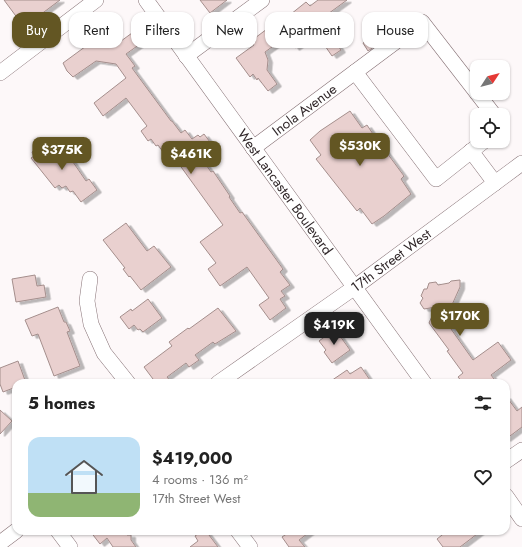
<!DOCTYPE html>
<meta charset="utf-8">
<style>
body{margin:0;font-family:Jost,sans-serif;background:#f2f2f2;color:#222;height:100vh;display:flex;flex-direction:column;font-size:15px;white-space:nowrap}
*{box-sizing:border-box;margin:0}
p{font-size:13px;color:#767676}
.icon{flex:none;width:22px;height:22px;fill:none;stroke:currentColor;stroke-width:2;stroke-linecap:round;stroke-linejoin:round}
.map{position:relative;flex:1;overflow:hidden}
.sheet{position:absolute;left:12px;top:379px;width:498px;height:156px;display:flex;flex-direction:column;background:#fff;border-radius:12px;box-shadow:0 1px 3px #0004}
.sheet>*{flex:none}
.guide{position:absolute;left:12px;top:12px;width:498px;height:36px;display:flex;gap:8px}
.needle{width:26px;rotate:54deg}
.controls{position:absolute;left:470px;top:60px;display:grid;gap:8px}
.controls a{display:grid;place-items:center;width:40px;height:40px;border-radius:8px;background:#fff;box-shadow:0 1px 3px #0004;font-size:20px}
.price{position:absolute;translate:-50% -34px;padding:0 9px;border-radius:8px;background:#635623;color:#fff;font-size:13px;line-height:26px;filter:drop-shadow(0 1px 2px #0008)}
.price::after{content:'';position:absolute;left:50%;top:24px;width:12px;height:9px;margin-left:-6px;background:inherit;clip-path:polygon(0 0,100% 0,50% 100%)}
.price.selected{background:#222;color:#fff}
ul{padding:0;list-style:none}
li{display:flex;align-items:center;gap:12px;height:100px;padding:0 16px}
li span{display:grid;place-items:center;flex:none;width:112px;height:80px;border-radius:12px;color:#555}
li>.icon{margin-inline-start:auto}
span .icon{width:48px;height:48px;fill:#fffc;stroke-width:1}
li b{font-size:17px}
h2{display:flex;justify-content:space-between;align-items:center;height:48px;padding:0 16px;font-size:17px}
.tag{padding:0 14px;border-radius:12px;background:#fff;box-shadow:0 1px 3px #0004;font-size:14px;line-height:36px}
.tag.selected{background:#635623;color:#fff}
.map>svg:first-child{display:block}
</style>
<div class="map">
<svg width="522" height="547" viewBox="0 0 522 547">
<defs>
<filter id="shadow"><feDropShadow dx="4.5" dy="2.5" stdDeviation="0" flood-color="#0004"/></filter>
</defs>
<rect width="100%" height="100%" fill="#fdf8f9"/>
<g fill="#e9d0cf" stroke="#a48e8c" filter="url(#shadow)">
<polygon points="4,0 60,0 24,27"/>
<polygon points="200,0 227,0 210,13"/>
<polygon points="318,0 347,0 306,30 311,36 295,48 281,29 295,18 291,14 306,2 310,6"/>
<polygon points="271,26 273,26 283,39 265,52 268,60 267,70 277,84 268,91 258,78 257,80 253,74 250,77 236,58 254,45 251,41"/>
<polygon points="380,30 386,38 368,51 363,43"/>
<polygon points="132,33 140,44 126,54 135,66 132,68 171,121 172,121 181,133 185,130 192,139 198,135 200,137 204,134 213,146 200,156 211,172 213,171 230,196 229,197 240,213 242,212 283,269 280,272 290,285 281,291 285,296 280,299 286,308 270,320 259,305 269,298 247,267 220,286 208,269 216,263 200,242 223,225 171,153 166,156 158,145 156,146 151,139 148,141 141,131 147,126 126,98 103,116 94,103 126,78 116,64 96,61 73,77 67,71 63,63 97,38 117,44"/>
<polygon points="332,37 341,50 332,56 323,43"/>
<polygon points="350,111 362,128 367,125 373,134 404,176 401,179 411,194 384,216 372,224 360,208 357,211 316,159 321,155 310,140 320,131"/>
<polygon points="46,142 49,146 52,144 56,151 62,146 86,181 89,179 97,190 81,202 73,191 70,192 66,186 62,188 59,185 55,188 31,158 34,156 32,152"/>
<polygon points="126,223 147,251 154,246 171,267 141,290 130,276 129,277 123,269 125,268 103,240"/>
<polygon points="35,275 37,286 44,285 46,297 16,302 12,279"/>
<polygon points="460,280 460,287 447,316 455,326 451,329 473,360 498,342 511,360 491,375 497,383 463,383 458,377 463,373 447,351 449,350 429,323 436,307 424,309 420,303 423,298 421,296 424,289 427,289 429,283 436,282 438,285 449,283 451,281"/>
<polygon points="148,299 162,318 143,332 140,329 138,330 134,325 129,329 120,317 131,309 132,311"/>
<polygon points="58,307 64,322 66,322 70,331 67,332 80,366 54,376 38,334 32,336 25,320"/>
<polygon points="218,308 236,331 215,344 213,342 195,355 199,360 189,367 186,363 167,377 172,383 156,383 144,367 172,346 169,342 188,328 189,329"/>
<polygon points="335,329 350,350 332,363 324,352 326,350 319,341"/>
<polygon points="18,361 26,383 16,383 16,387 3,392 0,384 0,368"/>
<polygon points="361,367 372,383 328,383 347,370 350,374"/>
<polygon points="506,396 517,411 522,407 522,427 506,439"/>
<polygon points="0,410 12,421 0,434"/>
<polygon points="90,531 124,531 127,535 131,535 131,540 136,547 113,547 107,538 100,544"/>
<polygon points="202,531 206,531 218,547 190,547 198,541 195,536"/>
<polygon points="291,531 311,531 299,540 305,547 289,547 282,537"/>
<polygon points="447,531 481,531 460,547 443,547 437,539"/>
</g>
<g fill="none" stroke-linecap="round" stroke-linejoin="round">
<defs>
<g id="minor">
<path id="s1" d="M146 0 424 383"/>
<polyline points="186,56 262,0"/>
<polyline points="0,73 96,0"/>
<polyline points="477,93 422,22 355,72 436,179 484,141"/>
<polyline points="477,93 494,115"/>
<path id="s2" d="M253 148 355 72"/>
<polyline points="471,151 495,183"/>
<polyline points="90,279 87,301 91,324 104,353 128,383"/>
<path id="s3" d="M218 383 355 287 522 163"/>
<polyline points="506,461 522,450"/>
<polyline points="506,496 522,519"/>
<polyline points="58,531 70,547"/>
<polyline points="238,531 250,547"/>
<polyline points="0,543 16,531"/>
</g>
</defs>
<use href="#minor" stroke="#867175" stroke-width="16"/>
<use href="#minor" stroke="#fff" stroke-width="15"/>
</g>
<g text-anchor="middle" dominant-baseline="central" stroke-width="4" stroke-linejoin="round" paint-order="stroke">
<g font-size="14" fill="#31282a" stroke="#fdf8f9">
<text stroke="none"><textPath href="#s2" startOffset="64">Inola Avenue</textPath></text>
<text stroke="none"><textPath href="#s1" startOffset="237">West Lancaster Boulevard</textPath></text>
<text stroke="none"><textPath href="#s3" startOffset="212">17th Street West</textPath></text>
</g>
</g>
</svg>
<div class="controls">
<a><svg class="needle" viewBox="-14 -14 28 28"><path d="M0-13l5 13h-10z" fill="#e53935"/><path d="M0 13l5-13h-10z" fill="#767676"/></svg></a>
<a><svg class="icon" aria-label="locate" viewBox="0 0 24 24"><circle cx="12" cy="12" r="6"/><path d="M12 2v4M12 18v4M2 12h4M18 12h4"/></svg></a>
</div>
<b class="price" style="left:360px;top:167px">$530K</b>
<b class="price" style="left:62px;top:171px">$375K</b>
<b class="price" style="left:191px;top:175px">$461K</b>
<b class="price" style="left:460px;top:337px">$170K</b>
<b class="price selected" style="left:334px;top:346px">$419K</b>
<div class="guide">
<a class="tag selected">Buy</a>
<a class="tag">Rent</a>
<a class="tag">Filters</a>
<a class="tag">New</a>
<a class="tag">Apartment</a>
<a class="tag">House</a>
</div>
<section class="sheet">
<h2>5 homes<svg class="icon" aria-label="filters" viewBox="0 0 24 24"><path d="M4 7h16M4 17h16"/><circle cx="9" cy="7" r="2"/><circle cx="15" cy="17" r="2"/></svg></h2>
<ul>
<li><span style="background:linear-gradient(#bfe0f5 70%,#8fb573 0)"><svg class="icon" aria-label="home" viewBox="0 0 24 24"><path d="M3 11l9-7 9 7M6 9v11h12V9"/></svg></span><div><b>$419,000</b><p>4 rooms · 136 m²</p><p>17th Street West</p></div><svg class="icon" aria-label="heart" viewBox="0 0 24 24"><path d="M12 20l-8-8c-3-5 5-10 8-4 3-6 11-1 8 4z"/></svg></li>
</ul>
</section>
</div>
